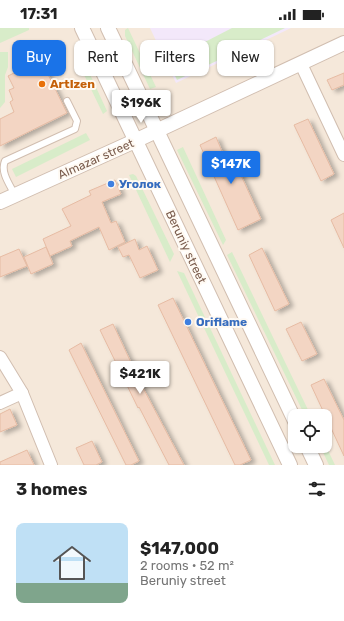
<!DOCTYPE html>
<meta charset="utf-8">
<style>
body{margin:0;font-family:Rubik,sans-serif;background:#f6f6f6;color:#222;height:100vh;display:flex;flex-direction:column;font-size:15px;white-space:nowrap}
*{box-sizing:border-box;margin:0}
p{font-size:13px;color:#767676}
.icon{flex:none;width:22px;height:22px;fill:none;stroke:currentColor;stroke-width:2;stroke-linecap:round;stroke-linejoin:round}
.map{position:relative;height:437px;overflow:hidden}
.drawer{display:flex;flex-direction:column;background:#fff;flex:1}
.drawer>*{flex:none}
.guide{position:absolute;left:12px;top:12px;width:320px;height:36px;display:flex;gap:8px}
.buttons{position:absolute;left:288px;top:381px;display:grid;gap:8px}
.buttons a{display:grid;place-items:center;width:44px;height:44px;border-radius:8px;background:#fff;box-shadow:0 1px 3px #0004;font-size:20px}
.price{position:absolute;translate:-50% -34px;padding:0 9px;border-radius:4px;background:#fff;color:#222;font-size:13px;line-height:26px;filter:drop-shadow(0 1px 2px #0008)}
.price::after{content:'';position:absolute;left:50%;top:24px;width:12px;height:9px;margin-left:-6px;background:inherit;clip-path:polygon(0 0,100% 0,50% 100%)}
.price.current{background:#1a73e8;color:#fff}
ul{padding:0;list-style:none}
li{display:flex;align-items:center;gap:12px;height:100px;padding:0 16px}
li span{display:grid;place-items:center;flex:none;width:112px;height:80px;border-radius:8px;color:#555}
li>.icon{margin-inline-start:auto}
span .icon{width:48px;height:48px;fill:#fffc;stroke-width:1}
li b{font-size:17px}
h2{display:flex;justify-content:space-between;align-items:center;height:48px;padding:0 16px;font-size:17px}
.pill{padding:0 14px;border-radius:8px;background:#fff;box-shadow:0 1px 3px #0004;font-size:14px;line-height:36px}
.pill.current{background:#1a73e8;color:#fff}
.status{display:flex;justify-content:space-between;align-items:center;height:28px;padding:0 20px;background:#fff;direction:ltr}
.status svg{height:11px;fill:currentColor}
.map>svg:first-child{display:block}
</style>
<div class="status"><b>17:31</b><svg viewBox="0 0 49 12"><path d="M0 12V9h3v3zM5 12V6h3v6zM10 12V3h3v9zM15 12V0h3v12zM26 1h20v11H26zM47 4h2v5h-2z"/></svg></div>
<div class="map">
<svg width="344" height="437" viewBox="0 0 344 437">
<defs>
<filter id="shadow"><feDropShadow dx="4.5" dy="2.5" stdDeviation="2" flood-color="#0004"/></filter>
</defs>
<rect width="100%" height="100%" fill="#fdf6ec"/>
<path fill="#f5e8da" fill-rule="evenodd" d="M0 0H344V437H0ZM295 388H325V418H295Z"/>
<polygon fill="#f3e8fa" points="150,0 291,0 176,55"/>
<g fill="#d8ecc9">
<polygon points="0,0 29,0 29,2 0,15"/>
<polygon points="128,0 156,59 150,61 125,8 125,2"/>
<polygon points="232,0 285,0 177,52 168,33"/>
<polygon points="0,24 8,24 8,39 5,47 5,74 0,80"/>
<polygon points="75,28 88,42 107,83 103,86"/>
<polygon points="86,105 90,112 16,149 12,141"/>
<polygon points="183,119 226,212 223,217 177,122"/>
<polygon points="133,146 136,148 174,226 170,234 129,147"/>
<polygon points="232,224 311,388 305,388 227,227"/>
<polygon points="177,243 184,245 275,437 269,437"/>
<polygon points="325,416 335,437 329,437 320,418 325,418"/>
</g>
<g fill="#f3d5c3" stroke="#e6bba3" filter="url(#shadow)">
<polygon points="37,24 67,85 0,118 0,91 14,84 10,74 13,72 9,62 14,60 8,48 24,40 20,32"/>
<polygon points="344,45 344,57 332,62 327,52"/>
<polygon points="308,91 334,146 321,153 294,97"/>
<polygon points="216,109 226,133 233,130 261,191 238,202 200,117"/>
<polygon points="115,152 121,166 102,174 111,195 116,193 125,214 109,222 99,199 70,213 72,218 50,228 43,211 71,198 62,181 91,167 89,163"/>
<polygon points="344,185 344,220 331,192"/>
<polygon points="135,211 139,222 147,218 158,242 140,250 129,227 123,229 118,219"/>
<polygon points="46,219 53,236 31,246 24,229"/>
<polygon points="262,220 289,276 275,283 249,227"/>
<polygon points="19,221 27,238 0,249 0,229"/>
<polygon points="173,270 251,432 240,437 235,437 158,277"/>
<polygon points="301,294 317,326 302,333 286,301"/>
<polygon points="113,296 142,358 184,437 169,437 139,379 138,380 100,302"/>
<polygon points="81,315 139,433 131,437 126,437 69,322"/>
<polygon points="324,351 344,392 344,428 311,357"/>
<polygon points="10,381 17,397 0,404 0,386"/>
<polygon points="92,413 102,434 96,437 84,437 76,420"/>
<polygon points="27,422 34,437 0,437 0,434"/>
</g>
<g fill="none" stroke-linecap="round" stroke-linejoin="round">
<defs>
<path id="service" d="M15 167C10 157 0 144 5 133L75 101 77 93 67 73"/>
<g id="minor">
<polyline points="301,36 344,127"/>
<polyline points="0,329 22,365 51,437"/>
<polyline points="0,375 22,365"/>
</g>
<g id="tertiary">
<polyline points="82,0 290,437"/>
<polyline points="108,0 295,393"/>
<polyline points="0,174 137,112 344,15"/>
<polyline points="307,418 316,437"/>
</g>
</defs>
<use href="#service" stroke="#d1beb0" stroke-width="8"/>
<use href="#minor" stroke="#d1beb0" stroke-width="14"/>
<use href="#tertiary" stroke="#d1beb0" stroke-width="16"/>
<use href="#service" stroke="#fff" stroke-width="6"/>
<use href="#minor" stroke="#fff" stroke-width="12"/>
<use href="#tertiary" stroke="#fff" stroke-width="14"/>
</g>
<circle fill="#e8710a" stroke="#fffaf3" stroke-width="1.5" cx="42" cy="56" r="4"/>
<g fill="#3f7fe0" stroke="#fffaf3" stroke-width="1.5">
<circle cx="111" cy="156" r="4"/>
<circle cx="188" cy="294" r="4"/>
</g>
<g text-anchor="middle" dominant-baseline="central" stroke-width="4" stroke-linejoin="round" paint-order="stroke">
<g font-size="12" font-weight="bold" fill="#c56008" stroke="#fffaf3" text-anchor="start">
<text x="50" y="56">ArtIzen</text>
</g>
<g font-size="12" fill="#7a5c4d" stroke="#fffaf3">
<text transform="translate(96 131) rotate(-24)">Almazar street</text>
<text transform="translate(186 219) rotate(65)">Beruniy street</text>
</g>
<g font-size="12" font-weight="bold" fill="#366cbe" stroke="#fffaf3" text-anchor="start">
<text x="119" y="156">Уголок</text>
<text x="196" y="294">Oriflame</text>
</g>
</g>
</svg>
<div class="buttons">
<a><svg class="icon" aria-label="locate" viewBox="0 0 24 24"><circle cx="12" cy="12" r="6"/><path d="M12 2v4M12 18v4M2 12h4M18 12h4"/></svg></a>
</div>
<b class="price" style="left:141px;top:96px">$196K</b>
<b class="price current" style="left:231px;top:157px">$147K</b>
<b class="price" style="left:140px;top:367px">$421K</b>
<div class="guide">
<a class="pill current">Buy</a>
<a class="pill">Rent</a>
<a class="pill">Filters</a>
<a class="pill">New</a>
</div>
</div>
<section class="drawer">
<h2>3 homes<svg class="icon" aria-label="filters" viewBox="0 0 24 24"><path d="M4 7h16M4 17h16"/><circle cx="9" cy="7" r="2"/><circle cx="15" cy="17" r="2"/></svg></h2>
<ul>
<li><span style="background:linear-gradient(#bfe0f5 75%,#7fa58c 0)"><svg class="icon" aria-label="home" viewBox="0 0 24 24"><path d="M3 11l9-7 9 7M6 9v11h12V9"/></svg></span><div><b>$147,000</b><p>2 rooms · 52 m²</p><p>Beruniy street</p></div></li>
</ul>
</section>
